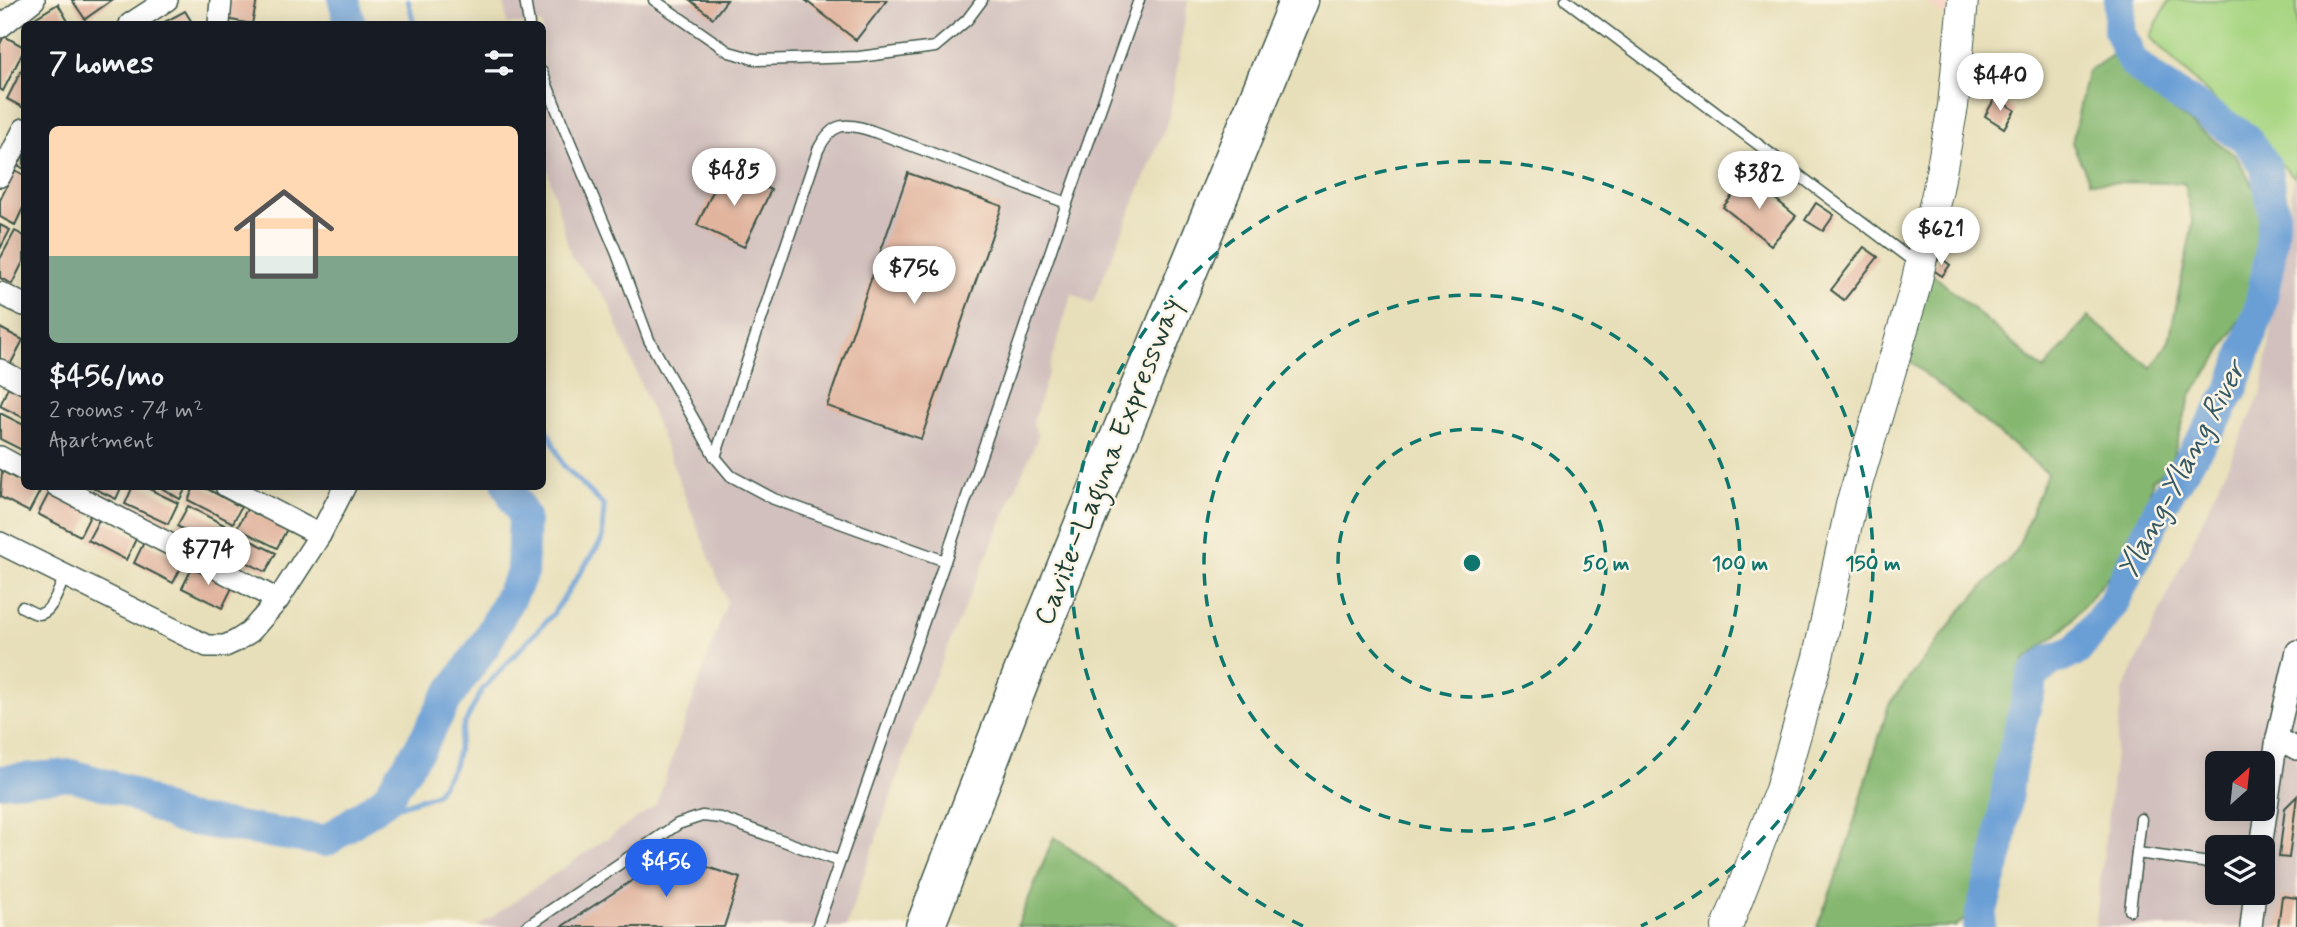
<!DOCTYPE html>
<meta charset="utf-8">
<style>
body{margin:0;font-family:Mynerve,sans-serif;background:#242831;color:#f1f3f6;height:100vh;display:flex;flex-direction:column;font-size:26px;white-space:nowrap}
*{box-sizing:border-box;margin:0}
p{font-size:23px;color:#9ea1a6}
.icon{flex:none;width:38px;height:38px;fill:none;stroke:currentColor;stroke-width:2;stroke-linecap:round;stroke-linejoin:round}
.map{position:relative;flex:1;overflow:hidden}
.panel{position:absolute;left:21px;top:21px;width:525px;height:469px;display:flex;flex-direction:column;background:#171b24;border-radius:10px;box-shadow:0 4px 18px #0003}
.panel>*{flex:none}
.needle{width:46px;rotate:27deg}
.buttons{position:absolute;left:2205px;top:751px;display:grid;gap:14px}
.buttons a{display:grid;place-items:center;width:70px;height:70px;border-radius:10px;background:#171b24;box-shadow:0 4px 18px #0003;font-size:35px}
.price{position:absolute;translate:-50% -60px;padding:0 16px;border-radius:24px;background:#fff;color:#222;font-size:23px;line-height:46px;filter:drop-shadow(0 2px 4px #0008)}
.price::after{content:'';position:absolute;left:50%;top:42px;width:21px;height:16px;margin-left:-10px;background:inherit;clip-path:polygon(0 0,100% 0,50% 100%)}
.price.selected{background:#2563eb;color:#fff}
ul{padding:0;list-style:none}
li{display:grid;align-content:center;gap:14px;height:371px;padding:0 28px}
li+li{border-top:2px solid #363941}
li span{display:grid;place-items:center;height:217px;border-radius:10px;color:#555}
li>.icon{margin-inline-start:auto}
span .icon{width:126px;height:126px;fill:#fffc;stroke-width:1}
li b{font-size:30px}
h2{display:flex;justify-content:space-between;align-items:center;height:84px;padding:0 28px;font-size:30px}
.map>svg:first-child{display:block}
</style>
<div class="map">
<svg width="2297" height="927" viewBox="0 0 2297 927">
<rect width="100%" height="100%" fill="#fcf5e5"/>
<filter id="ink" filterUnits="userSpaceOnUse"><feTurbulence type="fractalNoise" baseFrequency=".0143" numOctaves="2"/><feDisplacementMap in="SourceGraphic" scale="14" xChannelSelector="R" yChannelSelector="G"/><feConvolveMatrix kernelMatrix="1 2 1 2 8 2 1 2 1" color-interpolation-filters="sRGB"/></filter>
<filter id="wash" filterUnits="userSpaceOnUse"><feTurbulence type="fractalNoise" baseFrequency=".00686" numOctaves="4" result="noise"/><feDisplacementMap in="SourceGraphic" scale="28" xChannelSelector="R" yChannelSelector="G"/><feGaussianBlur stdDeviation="1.57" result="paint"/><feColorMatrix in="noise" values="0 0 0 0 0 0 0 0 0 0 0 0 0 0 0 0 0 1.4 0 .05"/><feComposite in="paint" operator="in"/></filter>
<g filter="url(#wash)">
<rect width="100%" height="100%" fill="#e7dfb9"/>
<polygon fill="#f5d3c2" points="1923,0 1951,0 1948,19"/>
<g fill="#d1c0bd" fill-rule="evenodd">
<polygon points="504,0 1188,0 1169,119 1092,304 1072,293 1033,423 1038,437 919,714 846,927 477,927 656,805 727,602 608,301 571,257 543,154 542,24 507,24"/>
<path d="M2169 0H2297V927H2095L2122 693 2262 392 2294 177 2150 37ZM2217 763H2263V808H2217ZM2217 847H2263V892H2217Z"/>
</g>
<polygon fill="#a8d683" stroke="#648a5c" stroke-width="2" points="2169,0 2297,0 2297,168 2294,177 2150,37"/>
<g fill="#86b771" stroke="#527a52" stroke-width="2">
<polygon points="2114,54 2147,91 2236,156 2258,195 2263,264 2257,289 2219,356 2191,395 2169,469 2153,479 2138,541 2065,628 2024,660 1999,764 1988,841 1978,888 1965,919 1955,927 1817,927 1843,859 1889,704 1961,611 2016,552 2047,473 1907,359 1929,271 2044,370 2088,317 2152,368 2169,341 2193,223 2184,183 2090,182 2072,143 2087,72"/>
<polygon points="1054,837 1179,927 1017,927"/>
</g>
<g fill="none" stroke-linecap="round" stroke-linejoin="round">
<g stroke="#6a9fd6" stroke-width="5">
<polyline points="408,0 414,24"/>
<polyline points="356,820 436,794 454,766 463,727 482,690 553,614 602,540 604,506 563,465 542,418"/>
</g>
<g stroke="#6a9fd6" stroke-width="32">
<polyline points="344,0 350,24"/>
<polyline points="0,781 71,775 124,790 180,818 326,841 386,799 421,746 446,700 486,643 522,573 524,517 508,486"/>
<polyline points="1979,927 1981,913 1999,849 2011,763 2033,676 2049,661 2077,650 2112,605 2164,499 2218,415 2233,387 2259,311 2269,262 2274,213 2265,165 2245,138 2154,80 2132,61 2119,31 2120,0"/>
</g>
</g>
<g id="blocks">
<g fill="#e1b49e">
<polygon points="72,0 112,0 85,19"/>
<polygon points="229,0 257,0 252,24 226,19"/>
<polygon points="690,0 727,0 713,18"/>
<polygon points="805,0 887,0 856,40"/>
<polygon points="58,4 69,23 67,24 25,24"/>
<polygon points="185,11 193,24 161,24"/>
<polygon points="4,36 24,47 24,50 3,91 0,89 0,44"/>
<polygon points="24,65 24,108 7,99"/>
<polygon points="1995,98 2015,110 2004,128 1985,116"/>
<polygon points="24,153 24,169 18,165"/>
<polygon points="724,168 771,190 744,247 697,225"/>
<polygon points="15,170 24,175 24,206 15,225 0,217 0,200"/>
<polygon points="908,173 1002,206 921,439 827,406"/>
<polygon points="1748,176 1796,216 1771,245 1723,207"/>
<polygon points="1816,203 1834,215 1823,231 1805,220"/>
<polygon points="0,225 10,230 0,249"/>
<polygon points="15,231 24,236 24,260 12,284 0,278 0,259"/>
<polygon points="1864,247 1878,257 1844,300 1831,290"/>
<polygon points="1940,257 1950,265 1942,276 1932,269"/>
<polygon points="0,328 23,340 10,365 0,359"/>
<polygon points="8,387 24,395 24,418 0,406"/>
<polygon points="0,413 24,425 24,451 0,439"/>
<polygon points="2,471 24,483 24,486 32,486 40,491 29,512 0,497"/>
<polygon points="89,486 122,486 116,499"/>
<polygon points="133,486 143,486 178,503 168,524 125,504"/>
<polygon points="158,486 187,486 180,499"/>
<polygon points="195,486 202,486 241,507 233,523 188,500"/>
<polygon points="49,493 91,514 80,536 38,514"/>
<polygon points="188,506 230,528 219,549 177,526"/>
<polygon points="247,509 287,529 277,548 237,528"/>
<polygon points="100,518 137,537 126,560 88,540"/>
<polygon points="235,533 276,553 266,572 226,552"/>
<polygon points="144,542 184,562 173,583 134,563"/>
<polygon points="193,566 233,586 222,608 182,588"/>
<polygon points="2297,796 2289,858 2279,857 2285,808"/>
<polygon points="671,855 740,878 724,927 561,927"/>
<polygon points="2282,896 2297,898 2297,927 2278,927"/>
</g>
</g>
</g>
<g filter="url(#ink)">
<use href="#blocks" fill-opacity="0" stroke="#3d5548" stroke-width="2"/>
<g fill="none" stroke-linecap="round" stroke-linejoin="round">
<defs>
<g id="lane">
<polyline points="525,0 529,24"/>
<polyline points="654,0 729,52 758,60 859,57 935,47 967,20 982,0"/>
<polyline points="1566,0 1917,264"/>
<polyline points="542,72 562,123 617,254 649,340 715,457 731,476 774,499 945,561"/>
<path d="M715 457 818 150C832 122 844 122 872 131L1067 203"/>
<path d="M22 607C27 609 33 614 39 614 52 614 60 586 65 576"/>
<polyline points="2137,853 2217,864"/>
<polyline points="2130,910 2141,819"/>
<polyline points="526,927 678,824 702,816 721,818 838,861"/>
<polyline points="817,927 945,561 1067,203 1139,0"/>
</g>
<g id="street">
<polyline points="130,24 167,0"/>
<polyline points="219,24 221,0"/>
<polyline points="0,27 34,0"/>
<polyline points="0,176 24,129"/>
<polyline points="0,293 24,305"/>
<polyline points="0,370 24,383"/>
<polyline points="0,457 24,470"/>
<polyline points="57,486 278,600"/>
<polyline points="226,486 320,535"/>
<polyline points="0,543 207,646 225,646 236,641 250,632 278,600 320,535 345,486"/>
<polyline points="2277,738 2297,749"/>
<polyline points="2261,847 2277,738 2297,651"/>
<polyline points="2251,927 2255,892"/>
</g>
<polyline id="secondary" points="1727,927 1780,790 1818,657 1851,505 1915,288 1938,189 1953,106 1963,0"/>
<polyline id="highway" points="925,927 1022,675 1299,0"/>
</defs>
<use href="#lane" stroke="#3d5548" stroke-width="13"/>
<use href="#street" stroke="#3d5548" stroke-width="24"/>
<use href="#secondary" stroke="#3d5548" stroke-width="32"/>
<use href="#highway" stroke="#3d5548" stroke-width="41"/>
<use href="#lane" stroke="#fff" stroke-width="10"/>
<use href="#street" stroke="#fff" stroke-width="21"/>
<use href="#secondary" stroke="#fff" stroke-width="30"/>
<use href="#highway" stroke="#fff" stroke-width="38"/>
</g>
</g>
<g fill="none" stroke="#0f766e" stroke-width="3.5" stroke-dasharray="12 9">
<circle cx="1472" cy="563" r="134"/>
<circle cx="1472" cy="563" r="268"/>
<path d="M1303 926A401 401 0 1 1 1641 926"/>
</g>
<g text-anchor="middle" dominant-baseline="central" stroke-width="5" stroke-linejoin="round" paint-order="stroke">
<g font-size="28" fill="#1f3d34" stroke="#fcf5e5">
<text transform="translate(1109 462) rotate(-68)">Cavite–Laguna Expressway</text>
</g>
<g font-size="30" font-style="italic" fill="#365a65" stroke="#fcf5e5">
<text transform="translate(2182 470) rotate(-62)">Ylang-Ylang River</text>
</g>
</g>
<circle cx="1472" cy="563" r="10" fill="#0f766e" stroke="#fcf5e5" stroke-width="3.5"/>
<g font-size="21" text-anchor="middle" font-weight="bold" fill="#0f766e" stroke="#fcf5e5" stroke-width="5" stroke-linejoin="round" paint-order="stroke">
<text x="1606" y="570">50 m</text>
<text x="1740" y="570">100 m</text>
<text x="1873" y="570">150 m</text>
</g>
</svg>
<div class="buttons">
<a><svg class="needle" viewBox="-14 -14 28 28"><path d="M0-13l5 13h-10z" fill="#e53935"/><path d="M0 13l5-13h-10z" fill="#9ea1a6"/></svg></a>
<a><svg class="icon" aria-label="layers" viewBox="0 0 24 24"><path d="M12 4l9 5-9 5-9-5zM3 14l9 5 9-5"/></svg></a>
</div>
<b class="price" style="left:2000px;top:113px">$440</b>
<b class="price" style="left:734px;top:208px">$485</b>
<b class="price" style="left:1759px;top:211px">$382</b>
<b class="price" style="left:1941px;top:267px">$621</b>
<b class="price" style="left:914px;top:306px">$756</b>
<b class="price" style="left:208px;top:587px">$774</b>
<b class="price selected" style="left:666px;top:899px">$456</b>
<section class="panel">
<h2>7 homes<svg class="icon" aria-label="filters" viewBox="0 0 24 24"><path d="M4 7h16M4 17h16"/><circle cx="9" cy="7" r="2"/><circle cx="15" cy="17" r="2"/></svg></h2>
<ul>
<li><span style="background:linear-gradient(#ffd9b3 60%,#7fa58c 0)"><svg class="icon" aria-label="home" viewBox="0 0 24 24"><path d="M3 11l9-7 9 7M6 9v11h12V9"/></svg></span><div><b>$456/mo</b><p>2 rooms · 74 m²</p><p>Apartment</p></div></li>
</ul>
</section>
</div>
